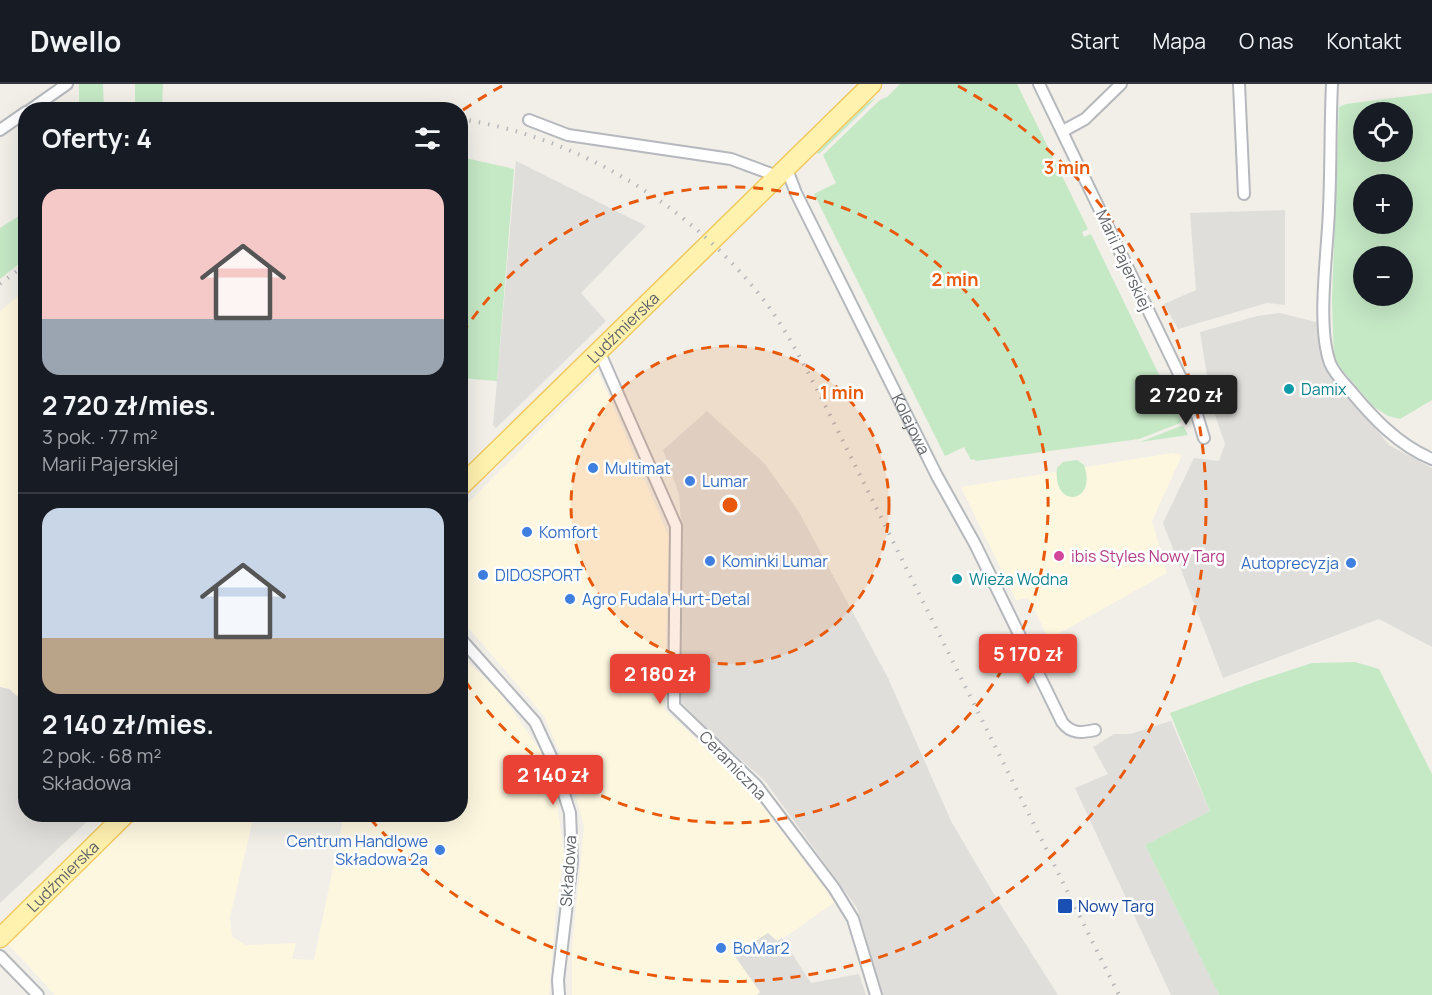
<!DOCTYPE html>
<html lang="pl">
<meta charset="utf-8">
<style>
body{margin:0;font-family:Manrope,sans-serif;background:#242831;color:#f1f3f6;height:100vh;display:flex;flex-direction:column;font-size:22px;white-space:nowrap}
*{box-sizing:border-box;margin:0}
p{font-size:20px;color:#9ea1a6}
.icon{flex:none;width:33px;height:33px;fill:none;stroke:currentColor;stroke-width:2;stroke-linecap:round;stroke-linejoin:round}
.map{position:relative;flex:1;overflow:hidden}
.drawer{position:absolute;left:18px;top:18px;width:450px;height:720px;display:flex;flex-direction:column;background:#171b24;border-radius:24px;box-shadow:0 6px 24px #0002}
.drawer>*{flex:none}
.buttons{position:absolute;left:1353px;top:18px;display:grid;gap:12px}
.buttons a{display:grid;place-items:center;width:60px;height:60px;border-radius:50%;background:#171b24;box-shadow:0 6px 24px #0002;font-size:30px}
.price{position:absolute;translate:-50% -51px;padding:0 14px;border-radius:6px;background:#ea4335;color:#fff;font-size:20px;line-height:39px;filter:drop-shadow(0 2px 3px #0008)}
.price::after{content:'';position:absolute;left:50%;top:36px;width:18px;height:14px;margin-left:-9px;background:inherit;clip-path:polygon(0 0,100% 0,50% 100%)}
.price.active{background:#222;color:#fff}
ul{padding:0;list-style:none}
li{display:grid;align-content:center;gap:12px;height:318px;padding:0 24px}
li+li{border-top:2px solid #363941}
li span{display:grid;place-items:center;height:186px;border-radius:18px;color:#555}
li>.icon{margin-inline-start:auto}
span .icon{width:108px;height:108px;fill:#fffc;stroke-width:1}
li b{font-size:26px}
h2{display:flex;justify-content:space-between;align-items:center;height:72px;padding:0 24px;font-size:26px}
header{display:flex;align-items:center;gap:36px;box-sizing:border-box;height:84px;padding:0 30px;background:#171b24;border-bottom:2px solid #363941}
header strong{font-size:28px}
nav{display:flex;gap:33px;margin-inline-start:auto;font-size:21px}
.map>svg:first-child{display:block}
</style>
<header>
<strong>Dwello</strong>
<nav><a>Start</a><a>Mapa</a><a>O nas</a><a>Kontakt</a></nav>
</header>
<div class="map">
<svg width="1432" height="911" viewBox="0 0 1432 911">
<rect width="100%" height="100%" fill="#f1efe8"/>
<g fill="#fef7e0">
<polygon points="25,206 25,619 9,605 0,603 0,227"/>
<polygon points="598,287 669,453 664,625 748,703 835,818 778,858 768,849 735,872 761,908 757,911 572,911 572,864 584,743 572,698 544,632 461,535 460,427"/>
<polygon points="1173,369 1182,371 1152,437 1167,489 1049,555 1028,514 1016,516 961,403"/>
<polygon points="461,571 500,609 540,666 556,710 564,772 556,824 549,911 55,911 6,858 138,731 254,731 230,833 232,853 246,861 296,859 292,875 314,876 344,731 460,730"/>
</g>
<g fill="#e0deda">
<polygon points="516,77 646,142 581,209 606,237 496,344 493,341 497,297"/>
<polygon points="1285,126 1285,221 1267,219 1178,245 1164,220 1196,206 1190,129"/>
<polygon points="1280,229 1320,239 1324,282 1389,361 1432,384 1432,563 1379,535 1223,594 1163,439 1194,374 1219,377 1225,360 1212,322 1200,248 1257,232"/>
<polygon points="707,327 765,380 799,428 888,594 951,737 992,807 1058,911 882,911 857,824 765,697 713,651 681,618 683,464 679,410 663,366"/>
<polygon points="0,603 9,605 25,619 26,730 94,731 0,819"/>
<polygon points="1171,637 1210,727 1145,761 1219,911 1171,911 1075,704 1108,690 1093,663 1114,650 1130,650"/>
<polygon points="768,849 777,857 782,854 811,899 859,890 866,911 757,911 760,908 734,871"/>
</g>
<g fill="#c5e8c5" fill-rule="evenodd">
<polygon points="79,0 103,0 104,25 79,25"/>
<polygon points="135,0 163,0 162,25 135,25"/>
<polygon points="900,0 1017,0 1088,145 1082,148 1084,153 1091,150 1181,336 1180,339 1139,355 976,377 974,375 971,376 964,363 945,372 814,110 836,99 823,71 880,16 887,13"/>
<path d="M1432 9V316L1400 335 1388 332 1374 323 1343 287 1334 274 1332 218 1339 23 1346 20ZM1364 28H1402V68H1364ZM1364 100H1402V140H1364ZM1364 172H1402V212H1364Z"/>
<polygon points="877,13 819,70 815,67 854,28"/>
<polygon points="461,73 514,85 497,297 461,294"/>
<polygon points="25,128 25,175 0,195 0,144"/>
<polygon points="1181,342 1184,343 1188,351 1140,358"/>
<path d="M1077 376 1084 381C1098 420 1052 426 1057 384L1063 378Z"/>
<polygon points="1355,578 1379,585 1432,690 1432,911 1219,911 1145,761 1210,727 1170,629 1254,598 1312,579"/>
</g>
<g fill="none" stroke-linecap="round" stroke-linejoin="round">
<defs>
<g id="minor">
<polyline points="1039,0 1194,321 1204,354"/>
<polyline points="1239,0 1244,110"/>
<path d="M1332 0C1330 41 1331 82 1329 124 1328 166 1316 241 1330 279 1334 289 1342 297 1349 305 1372 333 1398 361 1432 375"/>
<polyline points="30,26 67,0"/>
<polyline points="529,36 568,51 731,75 777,92"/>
<polyline points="0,46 26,28"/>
<polyline points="1063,47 1085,35 1121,0"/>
<path id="s1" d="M786 83 796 109 937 392 975 460 1062 638C1071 650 1081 649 1095 646"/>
<polyline points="599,267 676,442 674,622 756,701 834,804 853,835 876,911"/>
<polyline points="460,554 535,638 555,681 570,729 572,777 558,896 559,911"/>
<polyline points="0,872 38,911"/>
</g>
<g id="primary">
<path id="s2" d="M460 403 872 0"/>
<path id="s3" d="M0 854 126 730"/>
</g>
</defs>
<use href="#minor" stroke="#b5b8bc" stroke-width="14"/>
<use href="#primary" stroke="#f2c960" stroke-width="21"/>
<use href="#minor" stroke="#fff" stroke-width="10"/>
<use href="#primary" stroke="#fff2af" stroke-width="18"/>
<g stroke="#b6b7b8" stroke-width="4" stroke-dasharray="1.5 8" stroke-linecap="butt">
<path d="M460 35C580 53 693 123 766 219 788 249 804 281 821 313L1119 911"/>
<polyline points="0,200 26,180"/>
</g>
</g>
<circle cx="730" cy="421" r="159" fill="#e8590c" fill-opacity=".12"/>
<g fill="none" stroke="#e8590c" stroke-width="3" stroke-dasharray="10 8">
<circle cx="730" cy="421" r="159"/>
<path d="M462 250A318 318 0 1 1 462 592"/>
<path d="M463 26A477 477 0 0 1 502 2M958 2A477 477 0 1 1 367 731"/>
</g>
<g fill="#0f9aa8" stroke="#fff" stroke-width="2">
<circle cx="1289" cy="305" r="6"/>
<circle cx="957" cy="495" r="6"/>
</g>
<g fill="#3f7fe0" stroke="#fff" stroke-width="2">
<circle cx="593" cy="384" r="6"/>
<circle cx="690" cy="397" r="6"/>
<circle cx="527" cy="448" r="6"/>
<circle cx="710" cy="477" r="6"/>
<circle cx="1351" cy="479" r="6"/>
<circle cx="483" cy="491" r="6"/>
<circle cx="570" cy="515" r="6"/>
<circle cx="440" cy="766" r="6"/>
<circle cx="721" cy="864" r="6"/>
</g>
<circle fill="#d1479c" stroke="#fff" stroke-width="2" cx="1059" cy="472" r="6"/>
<rect fill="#1a4fb4" stroke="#fff" stroke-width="2" x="1057" y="814" width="16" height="16" rx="3"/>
<g text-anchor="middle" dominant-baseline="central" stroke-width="5" stroke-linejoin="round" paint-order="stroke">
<g font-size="16" fill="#5f6368" stroke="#fff">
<text transform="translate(1124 176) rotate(65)">Marii Pajerskiej</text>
<text stroke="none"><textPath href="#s2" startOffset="228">Ludźmierska</textPath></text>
<text stroke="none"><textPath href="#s1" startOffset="286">Kolejowa</textPath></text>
<text transform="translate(733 681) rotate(46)">Ceramiczna</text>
<text transform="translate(568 787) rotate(-86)">Składowa</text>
<text stroke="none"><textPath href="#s3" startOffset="88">Ludźmierska</textPath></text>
</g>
<g font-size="16" fill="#0d838f" stroke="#fff" text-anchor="start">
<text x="1301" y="305">Damix</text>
<text x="969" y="495">Wieża Wodna</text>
</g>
<g font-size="16" fill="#366cbe" stroke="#fff" text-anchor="start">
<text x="605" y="384">Multimat</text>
<text x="702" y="397">Lumar</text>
<text x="539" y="448">Komfort</text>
<text x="722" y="477">Kominki Lumar</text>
<text x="1339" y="479" text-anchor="end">Autoprecyzja</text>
<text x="495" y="491">DIDOSPORT</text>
<text x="582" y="515">Agro Fudala Hurt-Detal</text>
<text x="428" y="757" text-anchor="end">Centrum Handlowe<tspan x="428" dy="18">Składowa 2a</tspan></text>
<text x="733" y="864">BoMar2</text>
</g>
<g font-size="16" fill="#b23c85" stroke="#fff" text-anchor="start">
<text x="1071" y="472">ibis Styles Nowy Targ</text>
</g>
<g font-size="16" fill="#164399" stroke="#fff" text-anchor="start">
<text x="1078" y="822">Nowy Targ</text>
</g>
</g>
<circle cx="730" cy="421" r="9" fill="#e8590c" stroke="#fff" stroke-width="3"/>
<g font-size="18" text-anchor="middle" font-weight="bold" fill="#e8590c" stroke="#fff" stroke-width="5" stroke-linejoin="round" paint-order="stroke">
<text x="1067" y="90">3 min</text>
<text x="955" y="202">2 min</text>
<text x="842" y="315">1 min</text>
</g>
</svg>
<div class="buttons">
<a><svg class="icon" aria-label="locate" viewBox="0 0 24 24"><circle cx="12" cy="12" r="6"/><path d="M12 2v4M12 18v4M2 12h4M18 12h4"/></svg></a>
<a>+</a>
<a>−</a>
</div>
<b class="price active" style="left:1186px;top:342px">2 720 zł</b>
<b class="price" style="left:1028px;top:601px">5 170 zł</b>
<b class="price" style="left:660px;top:621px">2 180 zł</b>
<b class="price" style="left:553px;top:722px">2 140 zł</b>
<section class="drawer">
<h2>Oferty: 4<svg class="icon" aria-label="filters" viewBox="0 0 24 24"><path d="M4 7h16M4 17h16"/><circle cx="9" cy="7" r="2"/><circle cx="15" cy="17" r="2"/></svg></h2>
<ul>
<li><span style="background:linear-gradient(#f6c9c9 70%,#9aa5b1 0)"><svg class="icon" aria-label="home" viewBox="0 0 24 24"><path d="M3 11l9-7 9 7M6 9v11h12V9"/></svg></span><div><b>2 720 zł/mies.</b><p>3 pok. · 77 m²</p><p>Marii Pajerskiej</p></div></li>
<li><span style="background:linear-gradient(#c9d6e8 70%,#b9a48a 0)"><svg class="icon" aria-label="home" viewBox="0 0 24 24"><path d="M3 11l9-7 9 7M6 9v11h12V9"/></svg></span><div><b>2 140 zł/mies.</b><p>2 pok. · 68 m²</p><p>Składowa</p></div></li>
</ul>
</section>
</div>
